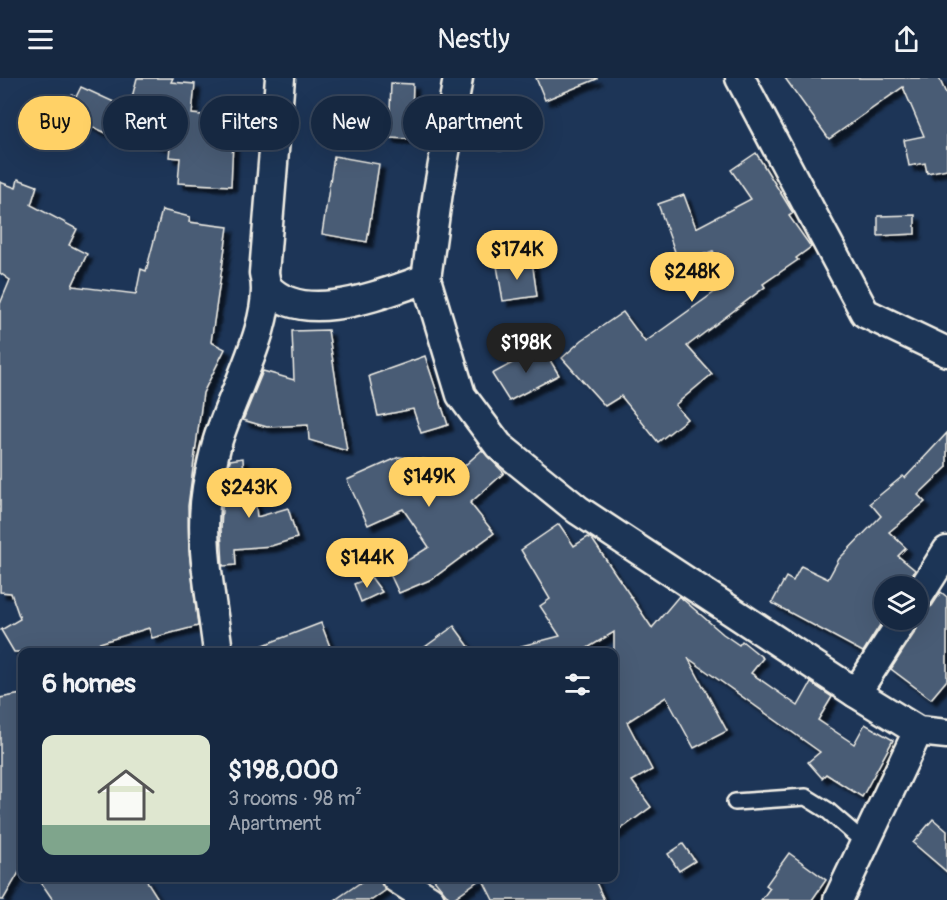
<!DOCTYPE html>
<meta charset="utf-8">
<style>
body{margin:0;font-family:Pangolin,sans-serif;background:#23344c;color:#f1f3f6;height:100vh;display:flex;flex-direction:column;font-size:22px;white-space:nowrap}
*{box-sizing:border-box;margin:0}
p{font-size:20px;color:#9ea6b1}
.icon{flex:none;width:33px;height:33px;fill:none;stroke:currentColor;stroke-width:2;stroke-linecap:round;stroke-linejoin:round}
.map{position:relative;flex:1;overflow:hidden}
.side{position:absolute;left:18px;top:570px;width:600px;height:234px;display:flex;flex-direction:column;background:#162841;border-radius:12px;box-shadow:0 6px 24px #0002,0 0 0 2px #35445a}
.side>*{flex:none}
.banner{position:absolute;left:18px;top:18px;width:600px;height:54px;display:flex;gap:12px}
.buttons{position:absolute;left:874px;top:498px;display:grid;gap:12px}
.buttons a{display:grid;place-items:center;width:54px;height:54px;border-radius:50%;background:#162841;box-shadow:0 6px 24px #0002,0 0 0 2px #35445a;font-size:30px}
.price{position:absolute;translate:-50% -51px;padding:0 14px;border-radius:21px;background:#ffd166;color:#111;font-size:20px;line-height:39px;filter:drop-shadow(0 2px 3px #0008)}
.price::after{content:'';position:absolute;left:50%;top:36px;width:18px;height:14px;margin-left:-9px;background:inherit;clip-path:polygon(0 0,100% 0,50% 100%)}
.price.active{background:#222;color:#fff}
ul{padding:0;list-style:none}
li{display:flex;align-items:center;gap:18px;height:150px;padding:0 24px}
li+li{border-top:2px solid #35445a}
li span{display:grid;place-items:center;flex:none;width:168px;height:120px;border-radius:12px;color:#555}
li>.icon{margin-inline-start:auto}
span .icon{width:72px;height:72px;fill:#fffc;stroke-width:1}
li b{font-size:26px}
h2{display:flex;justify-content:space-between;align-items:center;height:72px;padding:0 24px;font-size:26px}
.tag{padding:0 21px;border-radius:27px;background:#162841;box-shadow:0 6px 24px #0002,0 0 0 2px #35445a;font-size:21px;line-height:54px}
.tag.active{background:#ffd166;color:#111}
header{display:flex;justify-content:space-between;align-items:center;height:78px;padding:0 24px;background:#162841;font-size:27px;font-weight:600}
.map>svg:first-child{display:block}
</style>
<header><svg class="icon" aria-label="menu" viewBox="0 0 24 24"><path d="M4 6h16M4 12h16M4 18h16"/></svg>Nestly<svg class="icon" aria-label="share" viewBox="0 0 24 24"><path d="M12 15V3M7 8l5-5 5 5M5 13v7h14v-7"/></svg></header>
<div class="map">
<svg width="947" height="822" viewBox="0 0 947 822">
<defs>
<filter id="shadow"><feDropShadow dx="5.5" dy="5.5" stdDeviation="1.5" flood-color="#0009"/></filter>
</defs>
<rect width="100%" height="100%" fill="#1d3557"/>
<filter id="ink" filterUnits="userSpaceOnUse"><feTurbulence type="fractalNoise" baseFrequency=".0167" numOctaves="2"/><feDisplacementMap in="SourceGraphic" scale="12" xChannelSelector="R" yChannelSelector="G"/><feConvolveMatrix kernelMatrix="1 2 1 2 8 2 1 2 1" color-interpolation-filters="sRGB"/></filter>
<g filter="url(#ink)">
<g fill="#485b74" stroke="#f4f1e8" stroke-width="1.5" filter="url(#shadow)">
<polygon points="137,0 173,0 171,4 195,6 192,36 222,39 220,62 233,63 231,108 178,105 180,80 169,79 170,69 115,54 113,58 64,36 72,17 76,19 81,9 129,31"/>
<polygon points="536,0 597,0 597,1 545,22"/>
<polygon points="785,0 939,0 947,18 947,91 927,95 925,85 909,88 904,62 924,58 903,9 829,61"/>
<polygon points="391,5 413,6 411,61 389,60"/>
<polygon points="756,75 793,135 789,138 811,169 796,180 798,182 763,206 765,209 687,268 712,296 675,327 687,341 658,364 621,318 605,328 562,280 582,262 623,234 645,264 730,203 713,173 679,185 658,126 684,117 696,150 751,121 731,92"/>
<polygon points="334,78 379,86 367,164 322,156"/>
<polygon points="18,101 37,108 31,127 77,151 69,167 87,176 72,208 136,216 141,191 146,193 162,132 190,139 189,144 228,149 211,264 225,271 203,315 188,428 189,473 198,548 152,560 149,550 70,574 14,574 1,552 20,541 11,515 0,514 0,226 10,202 0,195 0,104 16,110"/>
<polygon points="915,137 915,156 878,158 878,138"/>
<polygon points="532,183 537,218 503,223 497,188"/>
<polygon points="328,252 347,373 309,362 308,347 267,349 243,342 263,293 294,302 292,253"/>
<polygon points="542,269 559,297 509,323 492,296"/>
<polygon points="425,278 448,347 421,355 413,331 378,338 369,298"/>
<polygon points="947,355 947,389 918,417 925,424 889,454 906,470 898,478 915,492 905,508 885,508 885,539 863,574 772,525 786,499 793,503 801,488 828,501 839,481 881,438 870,425 903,398 905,400"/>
<polygon points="482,372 504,395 470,425 494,455 432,501 399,515 389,494 429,469 403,431 368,447 347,402 399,379 461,385 463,389"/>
<polygon points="243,380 245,423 255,422 257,439 288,430 297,460 271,468 235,471 236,487 223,488 221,451 223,413 230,382"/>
<polygon points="559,446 574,468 588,459 592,461 652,550 679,518 723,556 739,567 742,563 763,580 751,595 798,628 811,605 832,619 818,642 854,666 865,646 893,662 862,719 826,696 822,700 808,684 820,674 688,580 727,653 694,670 666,619 627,644 652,692 632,703 651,729 614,756 614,554 581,574 522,574 521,568 560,558 540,528 550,521 521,472"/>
<polygon points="371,499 382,514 361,524 354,506"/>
<polygon points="941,514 947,519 947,602 931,621 891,591 917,551 918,535 932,528"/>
<polygon points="321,545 332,574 248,574 248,573"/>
<polygon points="454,548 473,574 418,574"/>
<polygon points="22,616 22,789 3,822 0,822 0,620"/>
<polygon points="933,741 947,753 947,794 913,765"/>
<polygon points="683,766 695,783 679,793 668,776"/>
<polygon points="789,775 826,802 812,822 761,822 770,810 766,807"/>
<polygon points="38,800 145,800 159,822 53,822"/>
<polygon points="367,800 380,800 386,812 372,822 335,822"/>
<polygon points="433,800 594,800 604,822 493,822 482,800 451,822"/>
</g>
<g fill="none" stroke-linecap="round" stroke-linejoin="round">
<defs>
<polyline id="service" points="735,724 806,719 827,732 864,764"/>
<g id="minor">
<polyline points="458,0 438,114 426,201 461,317 499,368 578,432 856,615 918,653 947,656"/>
<polyline points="740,0 865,235 947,274"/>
<path d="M268 210C305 249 383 215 426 201"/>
<polyline points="918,519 947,473"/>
<path d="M218 574C212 522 198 463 207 410 210 395 213 380 217 365 230 319 276 241 264 195L280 0"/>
<polyline points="856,615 903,542"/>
<polyline points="396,800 430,822"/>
<polyline points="838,822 918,653"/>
</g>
</defs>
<use href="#service" stroke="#f4f1e8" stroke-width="20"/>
<use href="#minor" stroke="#f4f1e8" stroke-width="33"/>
<use href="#service" stroke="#1d3557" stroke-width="15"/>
<use href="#minor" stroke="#1d3557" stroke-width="28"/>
</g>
<circle fill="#748191" cx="500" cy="65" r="9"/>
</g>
</svg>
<div class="buttons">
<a><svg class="icon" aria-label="layers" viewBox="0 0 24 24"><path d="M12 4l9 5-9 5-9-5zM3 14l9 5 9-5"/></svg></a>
</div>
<b class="price" style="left:517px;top:203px">$174K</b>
<b class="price" style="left:692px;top:225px">$248K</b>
<b class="price active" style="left:526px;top:296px">$198K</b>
<b class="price" style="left:429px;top:430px">$149K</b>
<b class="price" style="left:249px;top:441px">$243K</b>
<b class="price" style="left:367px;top:511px">$144K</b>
<div class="banner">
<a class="tag active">Buy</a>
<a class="tag">Rent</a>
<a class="tag">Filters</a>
<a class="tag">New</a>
<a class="tag">Apartment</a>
</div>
<section class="side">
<h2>6 homes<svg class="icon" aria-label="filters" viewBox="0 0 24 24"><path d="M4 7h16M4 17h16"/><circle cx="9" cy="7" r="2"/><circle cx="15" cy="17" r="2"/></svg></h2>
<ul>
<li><span style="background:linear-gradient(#dfe7d0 75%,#7fa58c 0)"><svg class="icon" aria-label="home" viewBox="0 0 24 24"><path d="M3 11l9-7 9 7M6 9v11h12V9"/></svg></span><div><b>$198,000</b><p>3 rooms · 98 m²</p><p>Apartment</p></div></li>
</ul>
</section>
</div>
